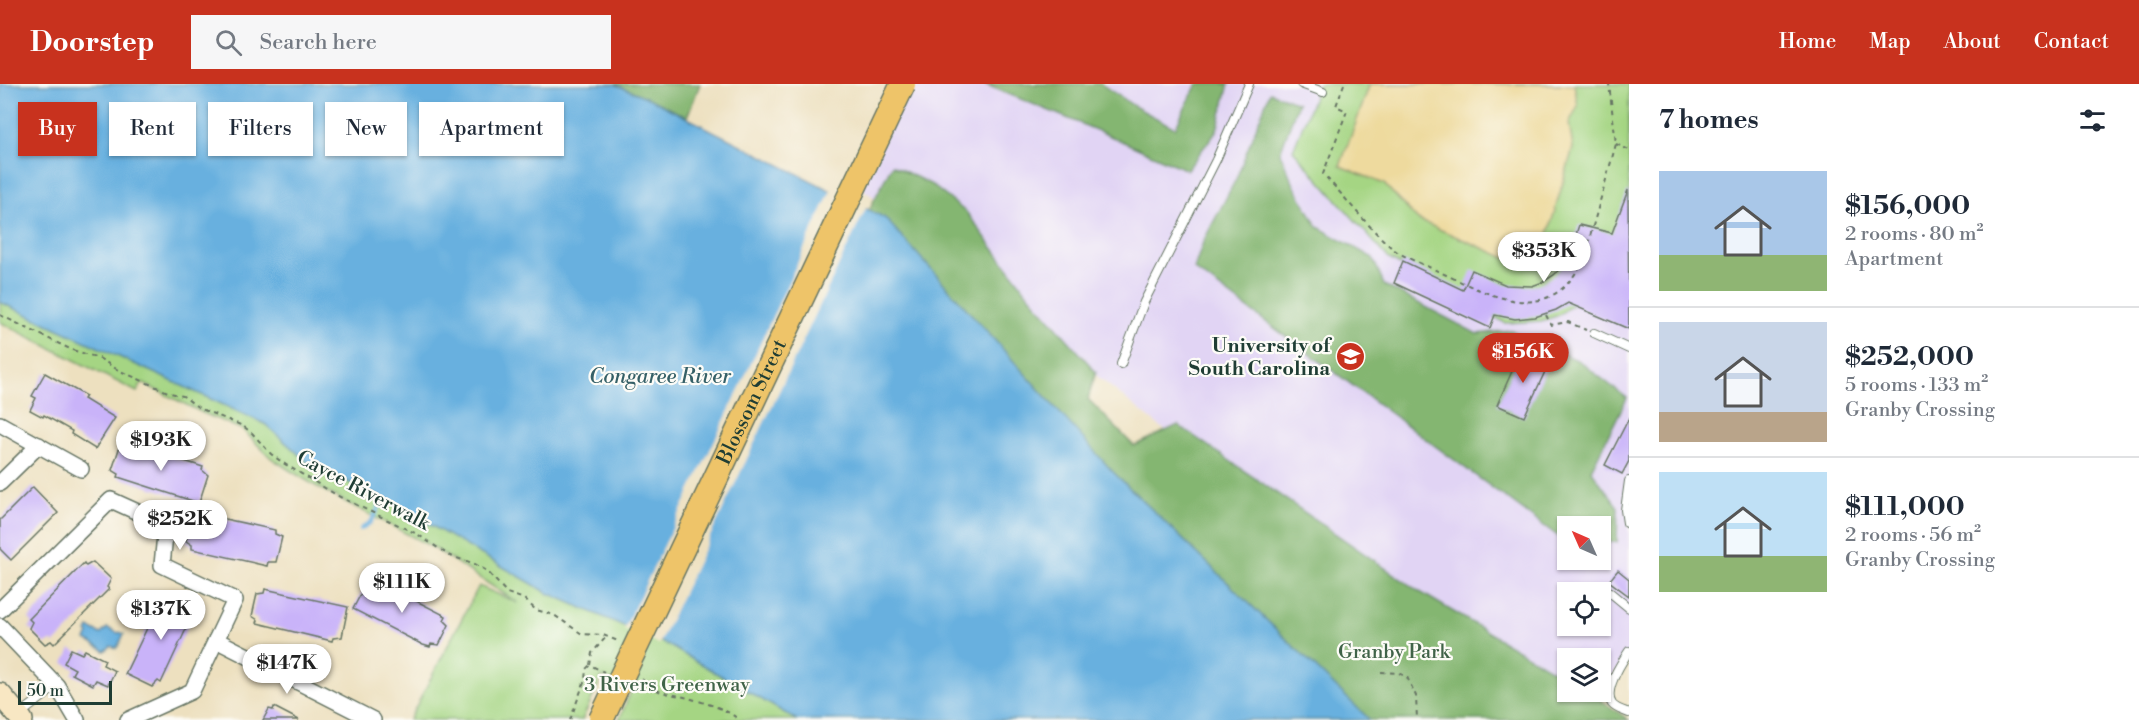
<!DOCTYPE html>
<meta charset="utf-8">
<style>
body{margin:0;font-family:"Libre Bodoni",serif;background:#f6f6f7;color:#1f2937;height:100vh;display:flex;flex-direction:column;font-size:22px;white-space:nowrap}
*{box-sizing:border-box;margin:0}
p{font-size:20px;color:#747a83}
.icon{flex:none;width:33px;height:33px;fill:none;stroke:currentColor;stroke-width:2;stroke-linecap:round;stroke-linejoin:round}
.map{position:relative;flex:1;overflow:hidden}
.sheet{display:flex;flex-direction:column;background:#fff;width:510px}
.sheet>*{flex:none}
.banner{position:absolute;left:18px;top:18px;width:570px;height:54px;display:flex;gap:12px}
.needle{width:39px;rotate:315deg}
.tools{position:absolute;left:1557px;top:432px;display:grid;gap:12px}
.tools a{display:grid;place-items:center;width:54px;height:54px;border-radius:0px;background:#fff;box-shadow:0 2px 4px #0004;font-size:30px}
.scale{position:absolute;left:18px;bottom:15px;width:94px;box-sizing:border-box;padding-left:6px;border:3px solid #1f3d34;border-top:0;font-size:16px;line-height:21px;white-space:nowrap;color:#1f3d34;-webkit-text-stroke:4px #fdfcf7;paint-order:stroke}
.price{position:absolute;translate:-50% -51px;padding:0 14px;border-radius:21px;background:#fff;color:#222;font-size:20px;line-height:39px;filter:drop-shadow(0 2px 3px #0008)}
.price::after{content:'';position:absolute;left:50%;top:36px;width:18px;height:14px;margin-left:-9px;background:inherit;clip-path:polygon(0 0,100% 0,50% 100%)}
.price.selected{background:#c8321e;color:#fff}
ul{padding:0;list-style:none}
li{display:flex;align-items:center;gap:18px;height:150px;padding:0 30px}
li+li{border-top:2px solid #e0e1e3}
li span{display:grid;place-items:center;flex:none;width:168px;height:120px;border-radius:0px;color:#555}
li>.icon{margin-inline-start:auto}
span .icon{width:72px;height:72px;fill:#fffc;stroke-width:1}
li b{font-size:26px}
h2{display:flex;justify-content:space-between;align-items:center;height:72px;padding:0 30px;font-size:26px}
.chip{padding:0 21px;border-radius:0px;background:#fff;box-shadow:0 2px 4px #0004;font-size:21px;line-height:54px}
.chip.selected{background:#c8321e;color:#fff}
header{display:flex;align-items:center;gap:36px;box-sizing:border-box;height:84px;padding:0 30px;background:#c8321e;color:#fff}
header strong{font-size:28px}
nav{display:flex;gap:33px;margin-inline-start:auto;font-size:21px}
.search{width:420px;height:54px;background:#f6f6f7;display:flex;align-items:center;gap:15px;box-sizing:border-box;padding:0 21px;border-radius:0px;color:#747a83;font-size:22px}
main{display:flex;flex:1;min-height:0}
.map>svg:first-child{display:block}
</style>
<header>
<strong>Doorstep</strong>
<div class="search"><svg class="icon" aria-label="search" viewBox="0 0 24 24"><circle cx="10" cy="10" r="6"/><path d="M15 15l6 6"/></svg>Search here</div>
<nav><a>Home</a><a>Map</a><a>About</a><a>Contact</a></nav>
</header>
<main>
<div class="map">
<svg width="1629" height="636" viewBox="0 0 1629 636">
<rect width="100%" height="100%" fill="#fdfcf7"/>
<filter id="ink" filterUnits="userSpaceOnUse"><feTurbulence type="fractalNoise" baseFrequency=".0167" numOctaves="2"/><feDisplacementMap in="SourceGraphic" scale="12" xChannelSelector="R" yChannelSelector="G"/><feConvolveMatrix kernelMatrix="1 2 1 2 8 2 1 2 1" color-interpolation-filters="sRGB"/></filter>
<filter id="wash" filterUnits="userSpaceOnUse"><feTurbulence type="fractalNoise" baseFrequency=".008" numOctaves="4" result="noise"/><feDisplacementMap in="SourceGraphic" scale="24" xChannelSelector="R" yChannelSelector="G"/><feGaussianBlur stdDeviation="1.35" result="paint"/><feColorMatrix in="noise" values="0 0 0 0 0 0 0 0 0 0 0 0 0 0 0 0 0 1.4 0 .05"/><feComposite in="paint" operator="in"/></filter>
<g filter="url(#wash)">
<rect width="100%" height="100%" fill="#ede0bf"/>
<path fill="#e1d4f4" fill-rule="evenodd" d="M909 0H1629V571L1601 606 1600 574H1568V608L1527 636 862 104ZM1568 442H1600V476H1568ZM1568 508H1600V542H1568Z"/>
<g fill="#a5d583" stroke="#62895c" stroke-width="1.5">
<polygon points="1319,0 1629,0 1629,116 1599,184 1576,218 1557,232 1541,237 1505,239 1389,175 1293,66"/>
<polygon points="0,218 265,340 312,382 384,414 548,509 668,561 797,636 619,636 632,605 602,593 582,636 409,636 479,502 518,519 434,464 319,404 291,387 271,374 243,346 203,329 142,299 137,308 0,238"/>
</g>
<g fill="#84b671" stroke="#527a52" stroke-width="1.5">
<polygon points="614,0 700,0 687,33 646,13"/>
<polygon points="984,0 1101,0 1134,22 1175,44 1197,0 1229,0 1217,46 1187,86 1101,48"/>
<polygon points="1270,8 1298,19 1280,69 1294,101 1318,143 1373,174 1384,201 1477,250 1511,246 1579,277 1627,314 1591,386 1618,423 1617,458 1601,458 1600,442 1568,442 1566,458 1194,185 1203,158 1236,95"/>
<polygon points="892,81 932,101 967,129 1028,210 1096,288 1088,315 1134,362 1178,341 1420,508 1567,595 1568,608 1589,608 1629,636 1370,636 1113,388 885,134 869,126"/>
</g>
<polygon fill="#eeda9e" stroke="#868c69" stroke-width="1.5" points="1370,0 1574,0 1578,22 1569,39 1573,64 1546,157 1536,169 1527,174 1516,177 1508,175 1418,136 1384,100 1340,82"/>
<g fill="#68b0df" stroke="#44768a" stroke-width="1.5">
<polygon points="0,0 614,0 646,13 885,134 1113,388 1370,636 797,636 668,561 548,509 384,414 312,382 265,340 0,218"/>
<polygon points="89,544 101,550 107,544 118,549 120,548 124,550 117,564 111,562 105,567 86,556 89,550 87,548"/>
</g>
<polygon fill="#ede0bf" points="832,104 867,122 659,560 624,545 735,314"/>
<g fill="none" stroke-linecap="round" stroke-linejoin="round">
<polyline stroke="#68b0df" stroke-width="4" points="361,445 371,438 384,414"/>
</g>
<g id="blocks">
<g fill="#c9b3f9">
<polygon points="1628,106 1629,245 1568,219 1556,226 1535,233 1515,235 1495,231 1490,244 1394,199 1403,177 1463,206 1472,186 1506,201 1532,202 1543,198 1554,191 1563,182 1569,172 1579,141 1612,149"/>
<polygon points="1521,267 1549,279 1524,333 1497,321"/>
<polygon points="45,289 86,312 84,315 115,334 95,365 71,350 72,347 44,331 43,333 30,326 36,314 32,312"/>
<polygon points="1629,334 1629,377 1622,390 1605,381"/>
<polygon points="129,359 203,383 202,386 208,391 199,419 118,393 119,390 112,386 120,362 128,362"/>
<polygon points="33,403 58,429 11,476 0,465 0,436"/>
<polygon points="193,428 275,446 275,450 282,453 276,478 268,478 267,482 192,465 192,461 186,457"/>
<polygon points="93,478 111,495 107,503 109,505 54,560 51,557 45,560 29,544 32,538 29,535 84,479 86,482"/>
<polygon points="1618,486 1629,495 1629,512 1609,497"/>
<polygon points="377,497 446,532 444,536 449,541 439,561 431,560 430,563 423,561 353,525 367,498 376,500"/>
<polygon points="265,505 348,523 342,553 333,554 332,557 257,539 258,536 252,532 257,510 264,509"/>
<polygon points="171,509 191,519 191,527 194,528 161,599 158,597 152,603 125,590 162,513 166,515"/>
<polygon points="71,565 82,570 85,566 105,576 103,581 115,587 108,601 96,596 93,601 72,590 75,585 64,579"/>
<polygon points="274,623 299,636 263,636 269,625 273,626"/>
</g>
</g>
</g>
<g filter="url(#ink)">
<use href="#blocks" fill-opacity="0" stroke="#677665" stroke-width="1.5"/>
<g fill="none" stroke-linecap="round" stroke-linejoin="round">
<defs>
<g id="lane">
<polyline points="1301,0 1323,8"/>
<polyline points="1594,249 1629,265"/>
<polyline points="1121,280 1144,218 1216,76 1249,0"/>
<polyline points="1629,397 1625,426 1627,439 1629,440"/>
<polyline points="1606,505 1629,524"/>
<path d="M1629 567C1621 579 1603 606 1612 620 1616 625 1624 627 1629 629"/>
<polyline points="20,630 57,602"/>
</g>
<g id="street">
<polyline points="0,340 81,385"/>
<polyline points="0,399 39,361"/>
<polyline points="0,526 111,416 166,441 162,481 235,516 192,607 128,636"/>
<polyline points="0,542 57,602 77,636"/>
<polyline points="216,556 373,636"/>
</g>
<polyline id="secondary" points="0,610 22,636"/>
</defs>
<use href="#lane" stroke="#677665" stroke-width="10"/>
<use href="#street" stroke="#677665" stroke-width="18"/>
<use href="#secondary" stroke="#677665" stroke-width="24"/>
<g stroke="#677665" stroke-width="2" stroke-dasharray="4.5 4.5" stroke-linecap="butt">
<path d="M1344 0 1336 22 1347 27 1323 90C1346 114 1367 142 1392 164 1404 174 1428 182 1442 189 1494 213 1551 245 1584 174L1616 60 1609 0"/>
<polyline points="1616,60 1629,66"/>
<polyline points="0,231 72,266 99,274 118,286 170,309 183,312 199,324 243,342 252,349 271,370 283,379 340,413 417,450 450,472 473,479 487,487 507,509 524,515 536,526 554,531 582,550 603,551 618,557"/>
<polyline points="1546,231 1551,241 1568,238 1586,246"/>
<polyline points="590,581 592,569 607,552"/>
<polyline points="1381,588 1399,589 1407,593 1416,612 1417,636"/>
<path d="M642 595C653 610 671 609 688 614 705 619 726 624 739 636"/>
<polyline points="570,636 585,596 586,585 590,581 604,588"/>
</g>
<use href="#lane" stroke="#fff" stroke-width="8"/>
<use href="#street" stroke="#fff" stroke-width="15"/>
<use href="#secondary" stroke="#f8e7c3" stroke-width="21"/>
<defs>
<g id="primary-bridge">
<path id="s1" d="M601 636 903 0"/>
</g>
</defs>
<use href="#primary-bridge" stroke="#677665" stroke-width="27" stroke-linecap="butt"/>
<use href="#primary-bridge" stroke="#eec469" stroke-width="24"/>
</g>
</g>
<defs>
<symbol id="university-disc" viewBox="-11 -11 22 22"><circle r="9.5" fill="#c8321e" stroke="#fdfcf7"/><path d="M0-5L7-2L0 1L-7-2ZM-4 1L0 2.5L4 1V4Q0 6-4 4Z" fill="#fff"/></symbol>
</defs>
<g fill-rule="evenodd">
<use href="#university-disc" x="1334" y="256" width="33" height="33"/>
</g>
<g text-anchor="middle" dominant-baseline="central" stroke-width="4.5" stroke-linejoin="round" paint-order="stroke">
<g font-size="20" font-weight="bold" fill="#1f3d34" stroke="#fdfcf7" text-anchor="end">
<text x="1330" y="262">University of<tspan x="1330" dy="23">South Carolina</tspan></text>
</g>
<g font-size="20" fill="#1f3d34" stroke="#fdfcf7">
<text stroke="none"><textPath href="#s1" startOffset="352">Blossom Street</textPath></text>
<text transform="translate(363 407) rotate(28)">Cayce Riverwalk</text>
</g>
<g font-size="20" fill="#406348" stroke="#fdfcf7">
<text x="1394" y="568">Granby Park</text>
<text x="667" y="601">3 Rivers Greenway</text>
</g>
<g font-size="21" font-style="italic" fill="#356067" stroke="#fdfcf7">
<text x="660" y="293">Congaree River</text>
</g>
</g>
</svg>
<div class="tools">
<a><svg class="needle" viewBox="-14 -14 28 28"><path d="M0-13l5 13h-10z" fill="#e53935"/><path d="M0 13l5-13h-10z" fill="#747a83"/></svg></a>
<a><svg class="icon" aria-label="locate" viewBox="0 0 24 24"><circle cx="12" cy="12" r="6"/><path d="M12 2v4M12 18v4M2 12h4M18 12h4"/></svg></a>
<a><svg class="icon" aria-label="layers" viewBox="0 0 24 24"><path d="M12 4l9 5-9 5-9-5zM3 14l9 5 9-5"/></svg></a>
</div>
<div class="scale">50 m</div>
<b class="price" style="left:1544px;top:199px">$353K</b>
<b class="price selected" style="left:1523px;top:300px">$156K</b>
<b class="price" style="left:161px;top:388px">$193K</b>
<b class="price" style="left:180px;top:467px">$252K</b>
<b class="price" style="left:402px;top:530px">$111K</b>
<b class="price" style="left:161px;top:557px">$137K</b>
<b class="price" style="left:287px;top:611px">$147K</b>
<div class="banner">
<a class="chip selected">Buy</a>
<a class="chip">Rent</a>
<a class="chip">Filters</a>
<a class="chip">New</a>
<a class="chip">Apartment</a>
</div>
</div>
<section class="sheet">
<h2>7 homes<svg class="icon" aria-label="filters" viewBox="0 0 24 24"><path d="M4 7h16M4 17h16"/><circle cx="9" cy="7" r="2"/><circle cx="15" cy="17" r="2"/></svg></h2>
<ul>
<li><span style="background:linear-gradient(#a9c7e8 70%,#8fb573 0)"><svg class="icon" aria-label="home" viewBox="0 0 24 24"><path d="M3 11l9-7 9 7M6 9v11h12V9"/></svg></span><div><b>$156,000</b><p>2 rooms · 80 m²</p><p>Apartment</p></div></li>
<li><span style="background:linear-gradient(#c9d6e8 75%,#b9a48a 0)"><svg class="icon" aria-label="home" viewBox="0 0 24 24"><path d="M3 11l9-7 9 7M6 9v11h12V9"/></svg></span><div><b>$252,000</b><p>5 rooms · 133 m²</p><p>Granby Crossing</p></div></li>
<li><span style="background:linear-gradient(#bfe0f5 70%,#8fb573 0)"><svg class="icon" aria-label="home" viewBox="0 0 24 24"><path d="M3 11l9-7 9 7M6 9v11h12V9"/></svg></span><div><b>$111,000</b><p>2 rooms · 56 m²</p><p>Granby Crossing</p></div></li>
</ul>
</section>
</main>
